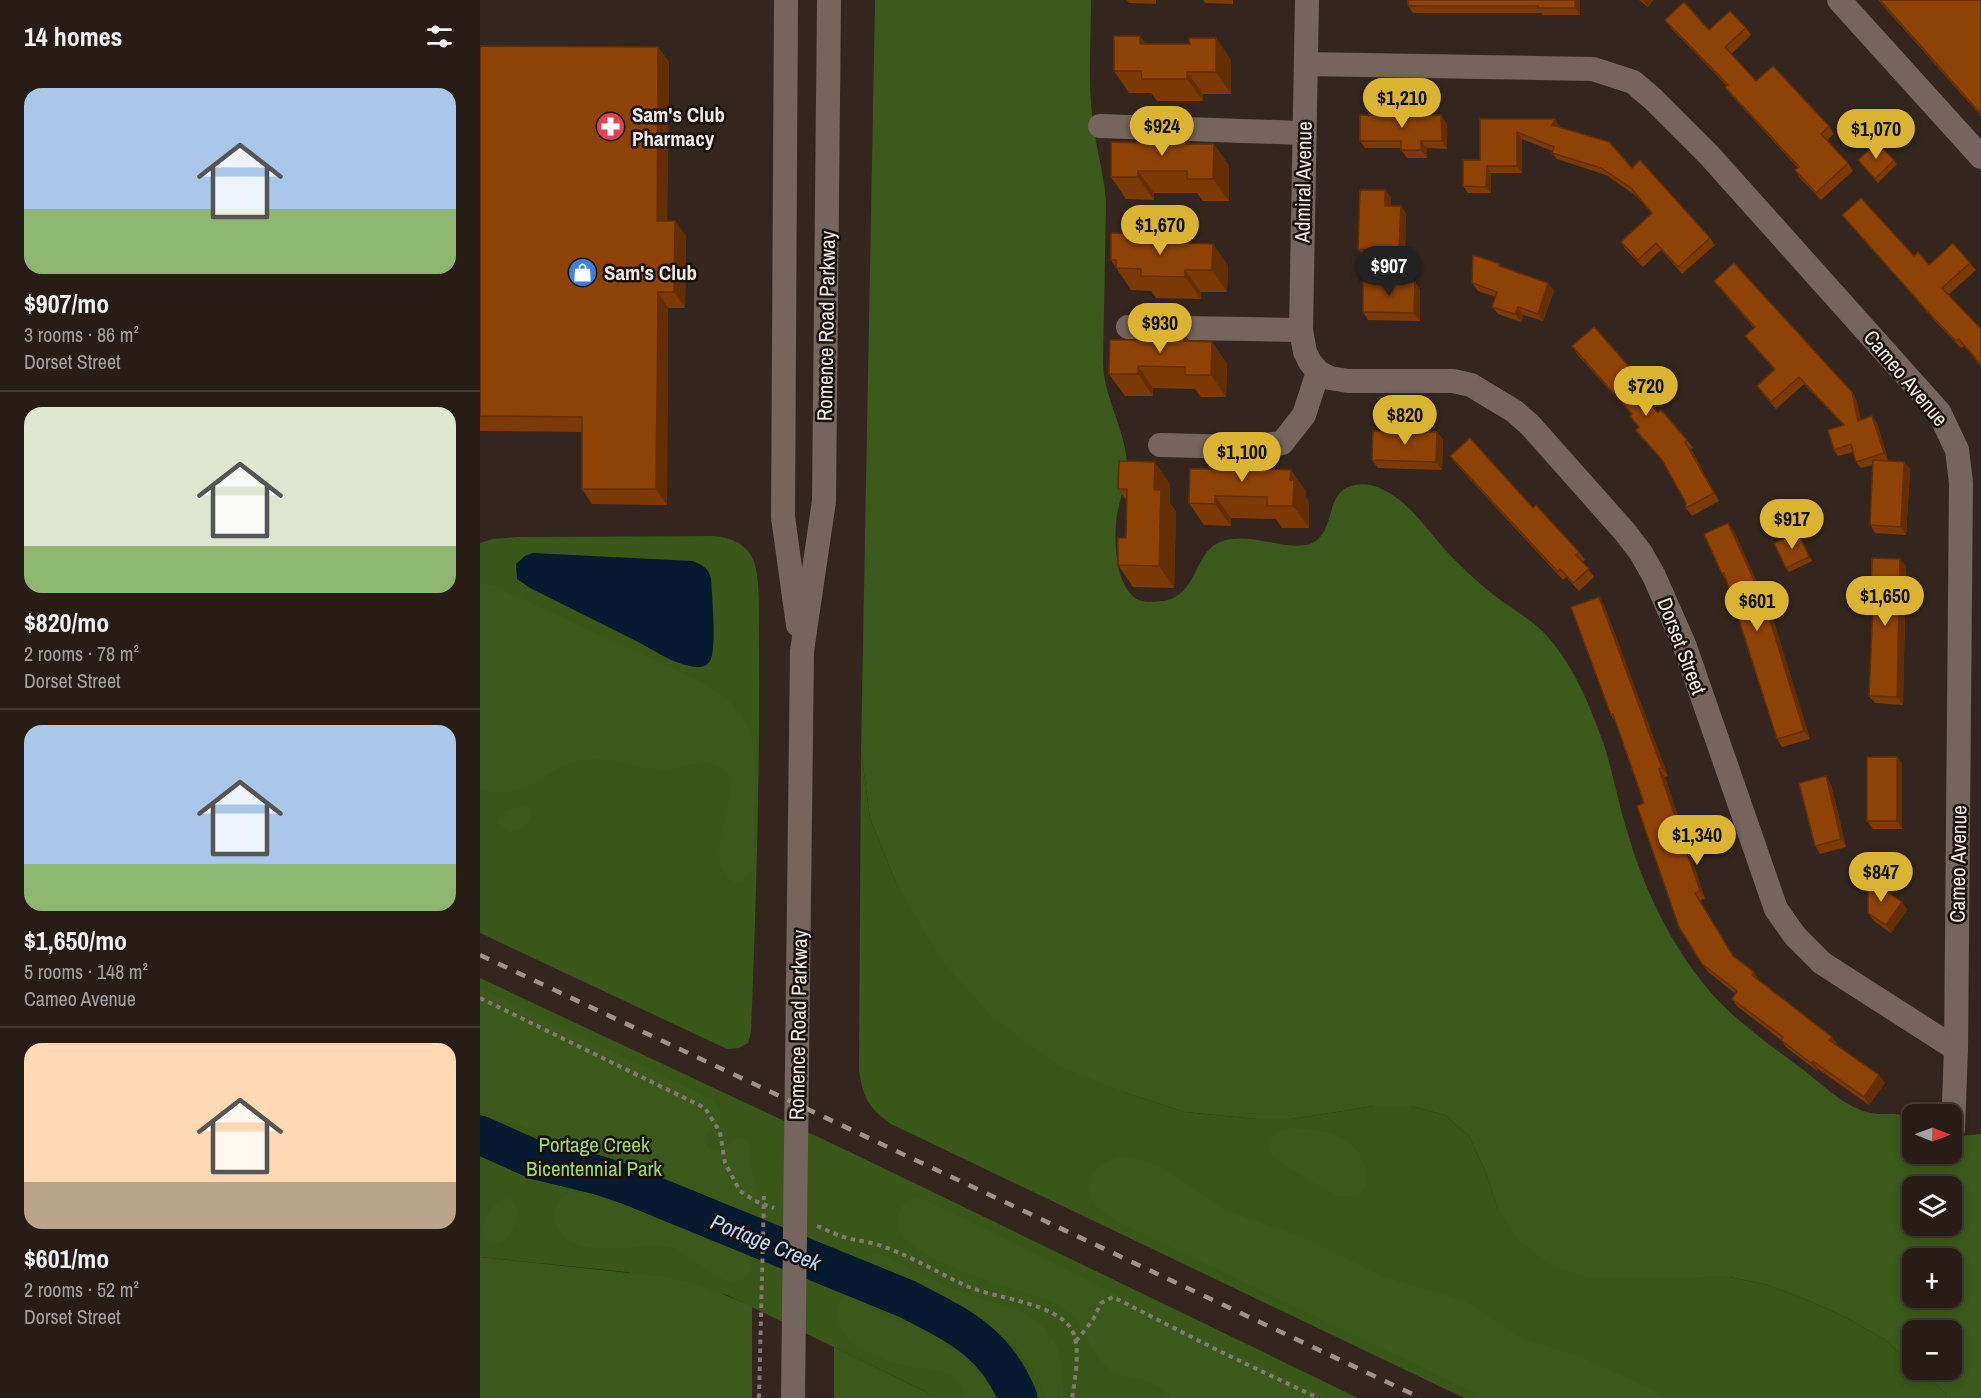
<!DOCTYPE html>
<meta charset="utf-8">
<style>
body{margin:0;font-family:"Archivo Narrow",sans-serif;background:#332923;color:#f1f3f6;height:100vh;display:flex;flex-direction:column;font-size:22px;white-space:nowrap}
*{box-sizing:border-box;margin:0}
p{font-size:20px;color:#a4a1a1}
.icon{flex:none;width:33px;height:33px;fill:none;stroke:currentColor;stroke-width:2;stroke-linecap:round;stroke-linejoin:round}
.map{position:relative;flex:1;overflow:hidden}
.details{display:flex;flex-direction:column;background:#271c16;width:480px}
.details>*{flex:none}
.needle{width:39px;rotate:91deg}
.buttons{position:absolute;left:1422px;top:1104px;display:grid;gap:12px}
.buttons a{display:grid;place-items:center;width:60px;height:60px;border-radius:12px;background:#271c16;box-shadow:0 3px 9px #0003,0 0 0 2px #433a35;font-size:30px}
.price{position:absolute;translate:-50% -51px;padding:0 14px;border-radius:21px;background:#dab333;color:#111;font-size:20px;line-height:39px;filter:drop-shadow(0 2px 3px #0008)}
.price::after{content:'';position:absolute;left:50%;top:36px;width:18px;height:14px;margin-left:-9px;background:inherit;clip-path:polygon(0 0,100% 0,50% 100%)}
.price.active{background:#222;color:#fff}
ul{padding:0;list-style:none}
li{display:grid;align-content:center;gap:12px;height:318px;padding:0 24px}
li+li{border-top:2px solid #433a35}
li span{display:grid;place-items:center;height:186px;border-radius:18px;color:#555}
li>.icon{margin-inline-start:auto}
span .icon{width:108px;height:108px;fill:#fffc;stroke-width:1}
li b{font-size:26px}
h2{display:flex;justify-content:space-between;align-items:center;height:72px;padding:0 24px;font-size:26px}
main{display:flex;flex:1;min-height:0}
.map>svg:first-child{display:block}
</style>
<main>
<section class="details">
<h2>14 homes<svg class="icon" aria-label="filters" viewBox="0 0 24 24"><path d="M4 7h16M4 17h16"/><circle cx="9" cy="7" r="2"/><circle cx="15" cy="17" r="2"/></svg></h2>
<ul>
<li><span style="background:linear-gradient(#a9c7e8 65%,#8fb573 0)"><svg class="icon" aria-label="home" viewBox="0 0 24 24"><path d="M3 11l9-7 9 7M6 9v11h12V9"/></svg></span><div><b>$907/mo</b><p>3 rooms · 86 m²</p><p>Dorset Street</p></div></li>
<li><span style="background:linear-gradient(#dfe7d0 75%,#8fb573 0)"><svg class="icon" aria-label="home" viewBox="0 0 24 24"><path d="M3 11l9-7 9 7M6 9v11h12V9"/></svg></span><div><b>$820/mo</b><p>2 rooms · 78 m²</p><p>Dorset Street</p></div></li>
<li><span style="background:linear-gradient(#a9c7e8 75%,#8fb573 0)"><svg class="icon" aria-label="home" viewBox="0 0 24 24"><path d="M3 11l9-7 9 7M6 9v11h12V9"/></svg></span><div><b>$1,650/mo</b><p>5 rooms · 148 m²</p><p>Cameo Avenue</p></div></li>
<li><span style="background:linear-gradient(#ffd9b3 75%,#b9a48a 0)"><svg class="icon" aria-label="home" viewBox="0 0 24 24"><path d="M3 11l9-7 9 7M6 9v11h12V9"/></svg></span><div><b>$601/mo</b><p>2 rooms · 52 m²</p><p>Dorset Street</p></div></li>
</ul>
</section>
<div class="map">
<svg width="1501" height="1398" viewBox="0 0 1501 1398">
<rect width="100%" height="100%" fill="#34261e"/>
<g fill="#385718">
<path d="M234 536C250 538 264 542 272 557 282 576 278 628 279 651 280 778 276 905 271 1032L268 1043 259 1048 247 1049 0 933V543L13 539 38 537Z"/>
<path d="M381 751 390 818 416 883 643 1092 705 1112 777 1119H812L894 1106H931L965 1115 989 1136 1006 1173 1018 1210 1204 1276 1249 1277 1288 1285 1332 1302 1367 1318 1404 1339 1432 1364V1370H1439L1471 1398H984L411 1124C389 1108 383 1098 379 1070Z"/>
<polygon points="0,978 370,1152 878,1398 454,1398 444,1391 247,1295 146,1272 0,1257"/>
</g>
<g fill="#3a591b" fill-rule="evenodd">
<path d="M395 0H611C611 38 608 77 612 115 615 145 624 172 626 202L623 365C624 375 625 384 628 393 634 414 643 433 646 455 649 475 642 491 638 510 633 533 634 583 655 598 662 603 676 602 683 601 719 595 713 553 740 542 771 529 815 557 837 540 856 525 845 491 875 485 889 482 903 488 914 496 939 513 956 543 978 563 990 575 1002 586 1015 596 1031 608 1047 617 1061 630 1091 659 1109 703 1123 742 1132 768 1137 797 1145 824 1162 886 1190 945 1232 994 1259 1024 1293 1047 1325 1071 1344 1086 1366 1108 1391 1113 1407 1116 1415 1111 1432 1119V1154H1472V1137L1501 1134V1398H1471L1439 1370H1472V1330H1432V1364L1404 1339 1367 1318 1332 1302 1288 1285 1249 1277 1110 1278 1073 1267 1038 1241 1018 1210 1006 1173 989 1136 965 1115 931 1106H894L812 1119H777L705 1112 643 1092 578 1066 514 1019 460 959 416 883 390 818 381 751ZM1432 1186H1472V1226H1432ZM1432 1258H1472V1298H1432Z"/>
<path d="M0 582 15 586 214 678C236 689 258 703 268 727 281 758 275 796 275 828 274 840 276 854 273 866 271 872 267 877 263 881L255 883C211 860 275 784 238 766 220 758 197 771 179 770 155 768 131 756 106 760 64 765 46 806 0 789Z"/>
<path d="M46 805 52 810C53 823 41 834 28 832L18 825 17 820 25 811Z"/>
<path d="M0 987 233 1100C252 1120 230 1123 226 1136 224 1145 230 1153 240 1150 247 1148 251 1139 259 1136L267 1140C274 1151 268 1159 271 1169 275 1183 283 1194 272 1207 244 1222 199 1180 174 1168 147 1153 119 1156 90 1148 72 1144 57 1133 40 1126 27 1120 13 1120 0 1116Z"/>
<path d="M808 1128C838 1129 875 1131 885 1166 889 1178 886 1187 878 1196L860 1197 851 1193 798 1162 789 1150C790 1137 795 1131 808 1128Z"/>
<path d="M639 1157 659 1159 680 1166 751 1212 823 1237 905 1277 977 1298 995 1306 1039 1337 1100 1356 1178 1392 1184 1398H1005L635 1221C627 1215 618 1210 613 1202 599 1177 617 1163 639 1157Z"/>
<path d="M89 1192 117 1194 248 1243C260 1249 285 1265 264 1279 240 1294 209 1247 184 1246 153 1244 89 1263 75 1223 71 1209 78 1200 89 1192Z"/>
<path d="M25 1198C49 1199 35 1245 14 1244 9 1244 6 1242 3 1238 0 1222 11 1203 25 1198Z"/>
<path d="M436 1198 447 1200 762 1357 850 1398H690C681 1388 668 1380 654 1378 646 1377 640 1377 633 1372 614 1360 609 1336 595 1320 588 1311 579 1306 569 1301 536 1290 438 1263 421 1234 418 1229 417 1222 418 1216 420 1205 426 1200 436 1198Z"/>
<path d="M395 1253C419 1259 439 1275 462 1284 476 1289 490 1295 505 1300 516 1304 529 1306 540 1311 579 1327 584 1360 583 1398H566L553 1368 528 1341 485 1313 389 1267 387 1263V1257Z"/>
<polygon points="0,1257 188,1277 220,1285 272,1306 272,1398 0,1398"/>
<path d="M371 1293 377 1294 405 1317 444 1328 469 1340 483 1352 499 1372 523 1393 526 1398H488C483 1390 480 1381 472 1376 461 1369 447 1370 435 1368 408 1363 357 1347 357 1313 357 1301 360 1296 371 1293Z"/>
<polygon points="354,1347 444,1391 454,1398 354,1398"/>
</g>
<path fill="#061b30" d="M53 553 213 561C222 565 229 568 231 579 232 595 237 650 230 661 226 668 217 668 210 666 190 662 174 650 156 641 121 623 85 606 50 588L37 579 36 564 45 556Z"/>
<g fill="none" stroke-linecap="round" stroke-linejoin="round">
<path stroke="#061b30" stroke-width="39" d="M0 1135 56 1160 118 1175 148 1185 427 1299C477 1325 516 1342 538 1398"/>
<g stroke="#847871" stroke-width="4" stroke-dasharray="4.5 4.5" stroke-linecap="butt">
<polyline points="0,998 225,1108 240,1132 245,1163 260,1191 275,1201 294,1208"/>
<path d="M337 1226C347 1230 357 1235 367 1238 379 1241 391 1242 402 1246 433 1257 460 1274 489 1287 518 1299 576 1303 592 1330 601 1346 595 1381 592 1398"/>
<polyline points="596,1341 613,1320 621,1303 633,1297 739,1351 838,1398"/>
<polyline points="279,1398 284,1196"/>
</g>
<g stroke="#75655c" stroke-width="24">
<polyline points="306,0 303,517 318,625"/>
<polyline points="827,0 821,330 825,352 830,362 838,372 850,378 868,381 973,381 991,385 1034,411 1050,425 1145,532 1161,553 1174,576 1204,644 1296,909 1315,936 1342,963 1476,1049"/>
<polyline points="1359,0 1501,157"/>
<polyline points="826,64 1113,69 1153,82 1173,99 1229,155 1459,412 1477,450 1481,483 1476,1049 1473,1129"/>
<polyline points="620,126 824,133"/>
<polyline points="648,327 821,330"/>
<polyline points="680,445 763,447 802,443 824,415 838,372"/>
<polyline points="313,1398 322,651 344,501 349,0"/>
</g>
<polyline stroke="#9e928c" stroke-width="4.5" stroke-dasharray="10 10" stroke-linecap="butt" points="0,955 941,1398"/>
</g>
<g fill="#7b3905">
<polygon points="647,0 676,0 676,4 649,3"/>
<polygon points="723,0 753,0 753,4 725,3"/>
<polygon points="1100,0 1100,15 1063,15 1061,13 933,13 928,6"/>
<polygon points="1159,0 1173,0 1168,7"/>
<polygon points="1398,0 1501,0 1501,116"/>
<polygon points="1185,20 1229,30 1266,28 1271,35 1251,54 1276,81 1349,126 1354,134 1347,140 1368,163 1373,171 1341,200 1320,178 1315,170 1318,168 1251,95 1245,87 1247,86 1190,27"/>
<polygon points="736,38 751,60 751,94 723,94 723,101 677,101 671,93 649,93 634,71 666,44 710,44"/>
<polygon points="0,46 178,47 189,62 187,221 206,236 205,308 188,308 187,505 112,504 102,489 102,432 0,431"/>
<polygon points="1000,119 1075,119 1079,127 1152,168 1230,238 1235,245 1202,274 1181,250 1163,267 1145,249 1141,242 1172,213 1155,195 1126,175 1077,159 1072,153 1072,151 1042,139 1042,173 1011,173 1011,193 988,193 983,186 1000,160"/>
<polygon points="967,123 967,149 947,148 947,158 927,158 921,150 921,148 885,148 880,141"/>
<polygon points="711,144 734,144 749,166 749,201 723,201 717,193 674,193 674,200 646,199 631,177"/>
<polygon points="1378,160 1414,160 1417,164 1398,183"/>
<polygon points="905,190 911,198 910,206 921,206 926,214 925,258 884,257 878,249"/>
<polygon points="1362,215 1449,265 1490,263 1496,270 1468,295 1501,329 1501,367 1484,346 1481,348 1454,320 1368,222"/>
<polygon points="665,242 733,244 748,266 747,292 721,292 721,299 676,298 671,291 651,290 631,260"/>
<polygon points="1020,264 1022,268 1068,283 1074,291 1063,321 1043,315 1041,322 1018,314 1012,307 1016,297 998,291 992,283"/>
<polygon points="1234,281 1372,392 1376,399 1381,420 1392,416 1397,423 1408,460 1406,461 1424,462 1430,469 1426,535 1395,533 1390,525 1393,465 1381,468 1376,462 1373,452 1358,456 1354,450 1363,425 1324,384 1296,409 1281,392 1277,386 1295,370 1270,342 1265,336 1274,328 1239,287"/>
<polygon points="935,282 940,290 940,321 888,320 883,312"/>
<polygon points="704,333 709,341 732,342 747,364 746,397 721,397 715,389 673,388 673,396 645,396 629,374 659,340"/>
<polygon points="1092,346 1163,382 1168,390 1162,395 1178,413 1207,440 1213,448 1211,449 1239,501 1212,516 1206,508 1206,503 1185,464 1162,438 1156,430 1159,428 1150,416 1152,415 1097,354"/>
<polygon points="957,432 963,440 962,470 898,468 892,460"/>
<polygon points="970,456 1053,508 1099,552 1105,560 1103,562 1114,577 1099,591 1086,577 1083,580 976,464"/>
<polygon points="785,462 790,469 811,470 826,492 826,497 829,502 829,528 802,528 796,519 751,518 751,526 724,525 709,503"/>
<polygon points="690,484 690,503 696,512 694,588 653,587 638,565 646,538 647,501 638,489"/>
<polygon points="1248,523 1254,531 1280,589 1286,596 1330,739 1302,747 1297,739 1247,581 1242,574"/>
<polygon points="1320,536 1332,561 1309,572 1306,568"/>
<polygon points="1426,566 1423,705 1395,703 1389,696 1393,606 1391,604"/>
<polygon points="1124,605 1188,776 1185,777 1225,899 1220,900 1254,957 1279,980 1352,1037 1357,1045 1405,1083 1389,1105 1338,1069 1337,1071 1306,1047 1301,1040 1257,1006 1252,999 1256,994 1228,972 1222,964 1164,803 1135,721 1131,715"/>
<polygon points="1417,757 1422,764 1422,829 1393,829 1387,821"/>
<polygon points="1351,784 1366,847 1340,854 1335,846"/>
<polygon points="1422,902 1427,910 1411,933 1394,921 1388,913"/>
</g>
<g fill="#642e04">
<polygon points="1095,0 1100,0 1100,15 1095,8"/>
<polygon points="1163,0 1173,0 1168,7"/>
<polygon points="660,36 676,58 660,44"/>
<polygon points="736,38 751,60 751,94 736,72"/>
<polygon points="178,47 189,62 187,236 177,221"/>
<polygon points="707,72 723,94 723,101 707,79"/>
<polygon points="961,115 967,123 967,149 962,141"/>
<polygon points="1075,119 1079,126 1077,131 1072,125"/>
<polygon points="1037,132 1042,139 1042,173 1037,166"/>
<polygon points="706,136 721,158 706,144"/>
<polygon points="941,141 947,148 947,158 941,150"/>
<polygon points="734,144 749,166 749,201 733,179"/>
<polygon points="1007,166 1011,173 1011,193 1006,187"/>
<polygon points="658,171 674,193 674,200 658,177"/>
<polygon points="905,190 911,198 910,213 905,206"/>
<polygon points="921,206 926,214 925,258 919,250"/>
<polygon points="195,221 206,236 205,308 194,292"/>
<polygon points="659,234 674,256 659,242"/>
<polygon points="733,244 748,266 747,292 732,270"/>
<polygon points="705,270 721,292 721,299 705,277"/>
<polygon points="935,282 940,290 940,321 934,313"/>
<polygon points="1068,283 1074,291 1063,321 1058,314"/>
<polygon points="178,292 188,308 187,505 176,489"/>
<polygon points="1038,307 1043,315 1041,322 1035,314"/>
<polygon points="704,333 719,355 704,341"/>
<polygon points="732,342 747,364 746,397 731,375"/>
<polygon points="658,366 673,388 673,396 658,374"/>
<polygon points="1372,392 1376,399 1383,427 1378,421"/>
<polygon points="1392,416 1397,423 1408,460 1404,453"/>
<polygon points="957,432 963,440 962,470 956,462"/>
<polygon points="1205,442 1211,449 1239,501 1234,493"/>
<polygon points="675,462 690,484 690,503 696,512 694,588 679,566 674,490"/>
<polygon points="785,462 800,484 785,469"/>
<polygon points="1424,462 1430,469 1426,535 1421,527"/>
<polygon points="811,470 826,492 826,497 829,502 829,528 813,506 810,480"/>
<polygon points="735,496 751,518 751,526 735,504"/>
<polygon points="1248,523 1254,531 1282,594 1280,588 1286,596 1330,739 1324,731 1278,589"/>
<polygon points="1318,532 1320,536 1332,561 1329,557"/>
<polygon points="1420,559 1426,566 1423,705 1417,697"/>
<polygon points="1119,597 1124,605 1188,776 1182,768"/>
<polygon points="1417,757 1422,764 1422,829 1417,821"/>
<polygon points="1179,769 1185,777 1225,899 1220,891"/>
<polygon points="1346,776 1351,784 1366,847 1361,839"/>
<polygon points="1422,902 1427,910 1411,933 1406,925"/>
<polygon points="1274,972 1279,980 1277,983 1272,975"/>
<polygon points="1352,1037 1357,1044 1355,1047 1349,1040"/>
<polygon points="1333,1061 1338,1069 1337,1071 1331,1063"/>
<polygon points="1399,1075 1405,1083 1389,1105 1384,1097"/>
</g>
<g fill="#8f4206" stroke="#642e04" stroke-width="1.5">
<polygon points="928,0 1095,0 1095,8 1058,8 1058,6 928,6"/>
<polygon points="1400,0 1501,0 1501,114"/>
<polygon points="1204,2 1229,30 1250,11 1266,28 1245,47 1276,81 1293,66 1349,126 1341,134 1368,163 1336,193 1315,170 1319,167 1245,87 1248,85 1185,20"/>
<polygon points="634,36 660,36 660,44 710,44 709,38 736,38 736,72 707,72 707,79 662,79 661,71 634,71"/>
<polygon points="0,46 178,47 177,221 195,221 194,292 178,292 176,489 102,489 102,417 0,416"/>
<polygon points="880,115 961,115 962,141 941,141 941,150 921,150 921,141 880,141"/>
<polygon points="1000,119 1075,119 1072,125 1129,142 1152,168 1160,160 1230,238 1198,267 1176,243 1158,260 1141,242 1172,213 1151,188 1121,168 1072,153 1074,147 1037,132 1037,166 1007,166 1006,187 983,186 983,160 1000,160"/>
<polygon points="661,135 706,136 706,144 734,144 733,179 707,179 707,171 658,171 658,177 631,177 631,142 660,143"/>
<polygon points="1397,142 1414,160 1395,179 1378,160"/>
<polygon points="880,190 905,190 905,206 921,206 919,250 878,249"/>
<polygon points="1381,198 1434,256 1438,252 1449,265 1473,243 1490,263 1462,288 1501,329 1501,365 1479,339 1476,341 1449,313 1362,215"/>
<polygon points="631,233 659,234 659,242 733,244 732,270 705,270 705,277 661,276 661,269 636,268 636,260 631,260"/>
<polygon points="993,255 1020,264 1019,266 1068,283 1058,314 1038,307 1035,314 1012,307 1017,292 992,283"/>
<polygon points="1254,263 1372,392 1378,421 1392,416 1404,453 1376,462 1371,444 1354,450 1348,430 1364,425 1319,377 1291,402 1277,386 1295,369 1265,336 1275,327 1234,281"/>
<polygon points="883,282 935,282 934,313 883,312"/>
<polygon points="1114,327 1163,382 1156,388 1178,413 1181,410 1207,440 1205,442 1234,493 1206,508 1206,503 1182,460 1156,430 1159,427 1150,416 1152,414 1092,346"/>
<polygon points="659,333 704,333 704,341 732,342 731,375 705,375 705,367 658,366 658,374 629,374 630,340 659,340"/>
<polygon points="893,431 957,432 956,462 892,460"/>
<polygon points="990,438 1053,508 1056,505 1099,552 1096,555 1109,569 1093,583 1080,569 1078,572 970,456"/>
<polygon points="1393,460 1424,462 1421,527 1390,525"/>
<polygon points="639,461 675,462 674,490 681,490 679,566 638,565 638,538 646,538 647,489 638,489"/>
<polygon points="735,461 785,462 785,469 811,470 810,480 814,480 813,506 787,506 787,497 735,496 735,504 709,503 710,469 735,469"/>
<polygon points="1248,523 1278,589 1280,588 1324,731 1297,739 1244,573 1242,574 1224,534"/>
<polygon points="1318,532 1329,557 1306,568 1294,543"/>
<polygon points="1392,558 1420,559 1417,697 1389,696 1393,604 1391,604"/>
<polygon points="1119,597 1182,768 1179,769 1220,891 1215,893 1253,956 1274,972 1272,975 1352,1037 1349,1040 1399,1075 1384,1097 1333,1061 1331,1063 1301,1040 1303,1037 1252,999 1257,991 1222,964 1199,927 1157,806 1164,803 1133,714 1131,715 1091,607"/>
<rect x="1387" y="757" width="30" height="64"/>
<polygon points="1346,776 1361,839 1335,846 1319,783"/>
<polygon points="1388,879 1422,902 1406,925 1388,913"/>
</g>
<defs>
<symbol id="pharmacy-disc" viewBox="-11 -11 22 22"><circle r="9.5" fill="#e0444e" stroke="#17100d"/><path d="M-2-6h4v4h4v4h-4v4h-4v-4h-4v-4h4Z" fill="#fff"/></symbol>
<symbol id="shop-disc" viewBox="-11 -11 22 22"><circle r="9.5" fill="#3f7fe0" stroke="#17100d"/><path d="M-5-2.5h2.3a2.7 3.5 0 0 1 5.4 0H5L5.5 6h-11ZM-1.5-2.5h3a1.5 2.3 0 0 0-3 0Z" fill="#fff"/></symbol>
</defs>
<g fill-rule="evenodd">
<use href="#pharmacy-disc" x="114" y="110" width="33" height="33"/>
<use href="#shop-disc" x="86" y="256" width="33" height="33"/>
</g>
<g text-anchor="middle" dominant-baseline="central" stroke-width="5" stroke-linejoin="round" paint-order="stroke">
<g font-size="21" font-weight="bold" fill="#f4eae5" stroke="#17100d" text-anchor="start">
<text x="152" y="114">Sam's Club<tspan x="152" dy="24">Pharmacy</tspan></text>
<text x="124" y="272">Sam's Club</text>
</g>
<g font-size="21" fill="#f4eae5" stroke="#17100d">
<text transform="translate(823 182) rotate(-89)">Admiral Avenue</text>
<text transform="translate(346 326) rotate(-89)">Romence Road Parkway</text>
<text transform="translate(1426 378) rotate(50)">Cameo Avenue</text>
<text transform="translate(1202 646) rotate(69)">Dorset Street</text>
<text transform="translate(1478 864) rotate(-89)">Cameo Avenue</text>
<text transform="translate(318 1025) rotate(-89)">Romence Road Parkway</text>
</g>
<g font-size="21" fill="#9fd96d" stroke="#17100d">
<text x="114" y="1144">Portage Creek<tspan x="114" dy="24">Bicentennial Park</tspan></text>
</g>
<g font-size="22" font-style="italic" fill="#b6d8fb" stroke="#17100d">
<text transform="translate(286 1242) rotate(22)">Portage Creek</text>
</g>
</g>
</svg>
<div class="buttons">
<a><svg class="needle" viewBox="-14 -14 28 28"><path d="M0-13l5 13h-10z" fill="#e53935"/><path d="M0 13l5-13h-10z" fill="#a4a1a1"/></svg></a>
<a><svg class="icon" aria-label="layers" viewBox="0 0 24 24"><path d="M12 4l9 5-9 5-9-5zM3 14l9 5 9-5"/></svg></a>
<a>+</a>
<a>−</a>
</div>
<b class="price" style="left:922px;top:129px">$1,210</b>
<b class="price" style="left:682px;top:157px">$924</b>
<b class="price" style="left:1396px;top:160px">$1,070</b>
<b class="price" style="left:680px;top:256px">$1,670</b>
<b class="price active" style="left:909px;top:297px">$907</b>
<b class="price" style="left:680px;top:354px">$930</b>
<b class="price" style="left:1166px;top:417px">$720</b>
<b class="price" style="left:925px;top:446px">$820</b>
<b class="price" style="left:762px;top:483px">$1,100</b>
<b class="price" style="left:1312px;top:550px">$917</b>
<b class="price" style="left:1405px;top:627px">$1,650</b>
<b class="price" style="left:1277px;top:632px">$601</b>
<b class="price" style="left:1217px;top:866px">$1,340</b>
<b class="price" style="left:1401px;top:903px">$847</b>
</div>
</main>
